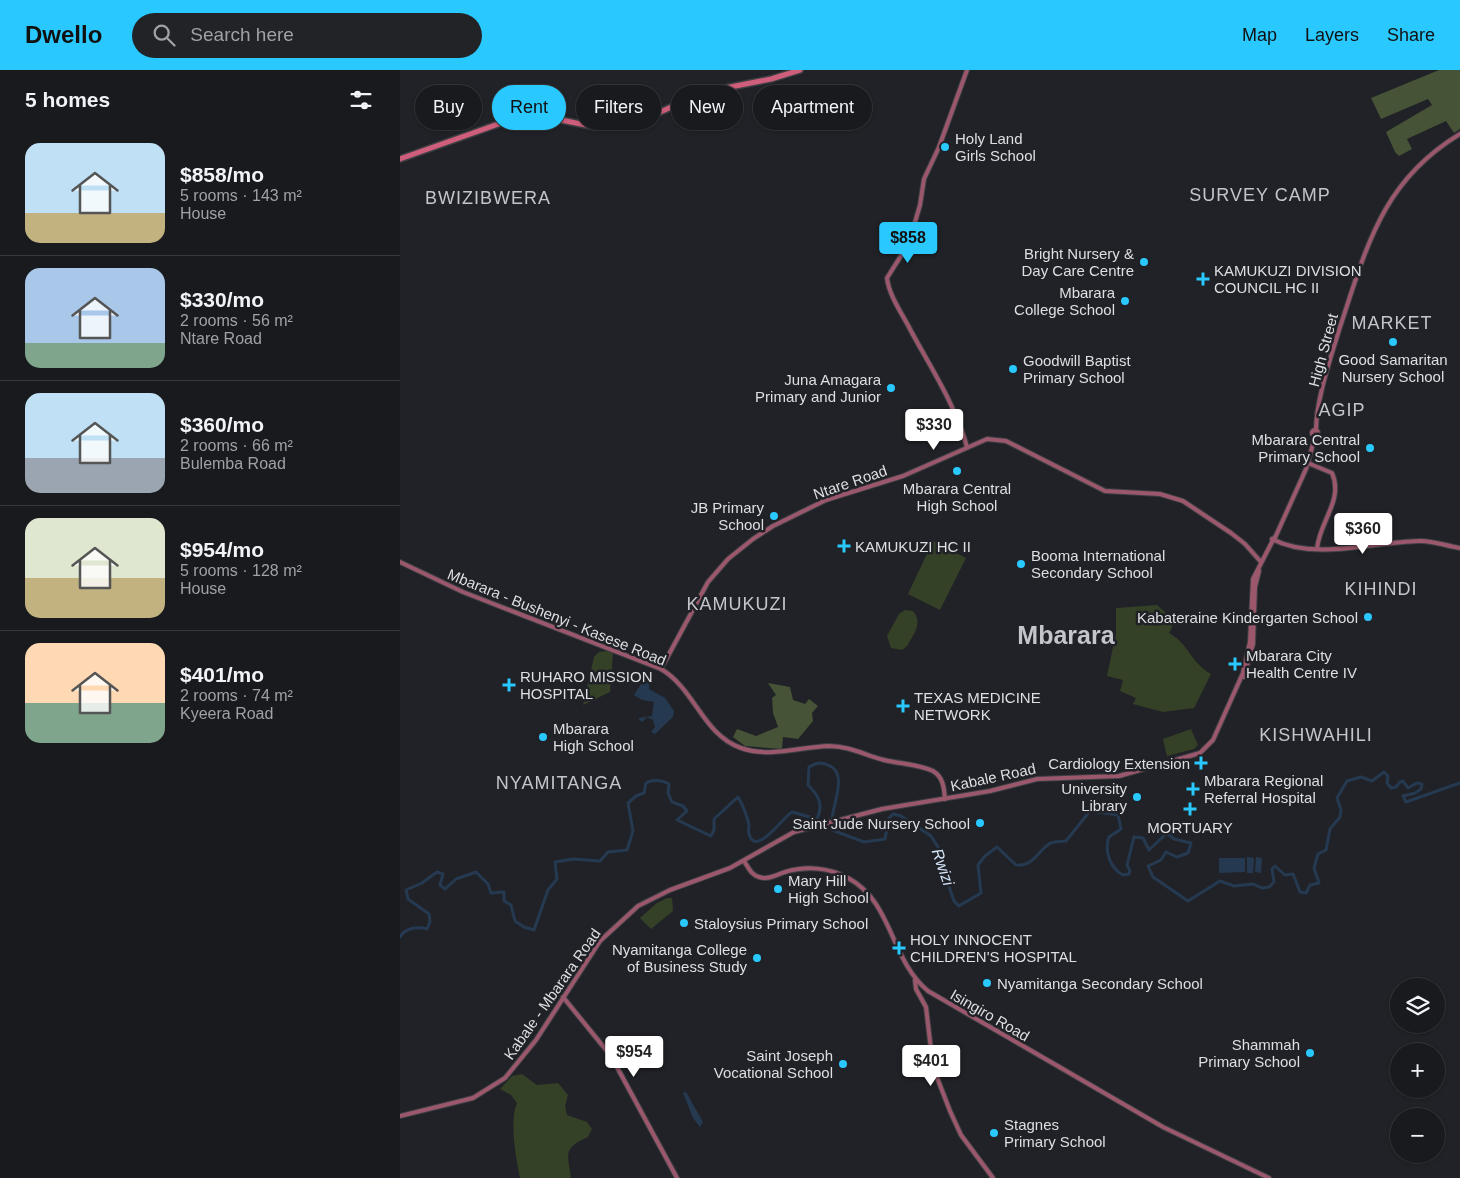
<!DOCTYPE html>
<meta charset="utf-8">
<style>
body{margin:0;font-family:Helvetica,sans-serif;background:#212326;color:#f1f3f6;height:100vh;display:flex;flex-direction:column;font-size:19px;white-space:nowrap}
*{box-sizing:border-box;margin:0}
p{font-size:16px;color:#9fa1a4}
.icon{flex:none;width:28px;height:28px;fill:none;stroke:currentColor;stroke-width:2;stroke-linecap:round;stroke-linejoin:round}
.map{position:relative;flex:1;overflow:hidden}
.panel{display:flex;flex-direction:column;background:#181a1d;width:400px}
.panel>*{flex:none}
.top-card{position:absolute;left:15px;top:15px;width:475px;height:45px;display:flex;gap:10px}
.buttons{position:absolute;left:990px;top:908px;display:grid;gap:10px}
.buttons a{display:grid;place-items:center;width:55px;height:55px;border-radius:50%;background:#181a1d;box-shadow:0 1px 4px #0004,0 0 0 1px #36383b;font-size:25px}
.price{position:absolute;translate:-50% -42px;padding:0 11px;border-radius:5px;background:#fff;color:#222;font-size:16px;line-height:32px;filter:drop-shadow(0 1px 2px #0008)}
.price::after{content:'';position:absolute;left:50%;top:30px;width:15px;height:11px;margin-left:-8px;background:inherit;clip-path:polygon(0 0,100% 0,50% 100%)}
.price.on{background:#29c8ff;color:#111}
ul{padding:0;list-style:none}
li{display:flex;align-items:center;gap:15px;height:125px;padding:0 25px}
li+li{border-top:1px solid #36383b}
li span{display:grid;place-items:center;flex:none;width:140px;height:100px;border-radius:15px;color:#555}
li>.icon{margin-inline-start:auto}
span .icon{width:60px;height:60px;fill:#fffc;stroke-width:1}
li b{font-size:21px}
h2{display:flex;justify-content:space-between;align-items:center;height:60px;padding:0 25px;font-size:21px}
.pill{padding:0 18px;border-radius:22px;background:#181a1d;box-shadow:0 1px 4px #0004,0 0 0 1px #36383b;font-size:18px;line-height:45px}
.pill.on{background:#29c8ff;color:#111}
header{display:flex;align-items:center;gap:30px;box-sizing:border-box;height:70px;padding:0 25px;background:#29c8ff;color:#111}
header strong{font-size:24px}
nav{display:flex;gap:28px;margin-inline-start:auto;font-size:18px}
.search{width:350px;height:45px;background:#212326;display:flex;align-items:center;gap:12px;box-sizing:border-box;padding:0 18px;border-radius:28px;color:#9fa1a4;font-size:19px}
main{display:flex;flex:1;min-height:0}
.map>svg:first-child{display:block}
</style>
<header>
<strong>Dwello</strong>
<div class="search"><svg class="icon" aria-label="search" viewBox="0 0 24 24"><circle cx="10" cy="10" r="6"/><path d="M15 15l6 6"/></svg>Search here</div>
<nav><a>Map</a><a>Layers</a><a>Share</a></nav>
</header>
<main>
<section class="panel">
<h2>5 homes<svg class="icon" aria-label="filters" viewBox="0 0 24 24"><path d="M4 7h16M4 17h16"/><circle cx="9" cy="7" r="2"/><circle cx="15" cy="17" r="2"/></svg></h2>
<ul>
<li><span style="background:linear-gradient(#bfe0f5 70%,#c2b280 0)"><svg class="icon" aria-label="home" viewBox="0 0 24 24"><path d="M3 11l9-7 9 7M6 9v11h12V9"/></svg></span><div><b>$858/mo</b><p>5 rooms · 143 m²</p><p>House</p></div></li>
<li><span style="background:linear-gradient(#a9c7e8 75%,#7fa58c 0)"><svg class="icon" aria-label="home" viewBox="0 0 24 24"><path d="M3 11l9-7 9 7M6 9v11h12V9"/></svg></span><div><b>$330/mo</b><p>2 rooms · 56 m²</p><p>Ntare Road</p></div></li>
<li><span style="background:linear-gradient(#bfe0f5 65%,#9aa5b1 0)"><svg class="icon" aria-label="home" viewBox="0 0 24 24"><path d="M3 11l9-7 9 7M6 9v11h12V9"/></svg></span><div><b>$360/mo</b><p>2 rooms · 66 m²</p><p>Bulemba Road</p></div></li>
<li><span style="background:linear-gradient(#dfe7d0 60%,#c2b280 0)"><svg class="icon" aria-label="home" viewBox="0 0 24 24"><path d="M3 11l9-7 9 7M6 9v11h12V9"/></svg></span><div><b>$954/mo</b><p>5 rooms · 128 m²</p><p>House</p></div></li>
<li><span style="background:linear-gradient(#ffd9b3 60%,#7fa58c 0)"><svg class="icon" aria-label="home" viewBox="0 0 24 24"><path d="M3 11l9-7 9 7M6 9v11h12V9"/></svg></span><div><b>$401/mo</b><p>2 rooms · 74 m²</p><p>Kyeera Road</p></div></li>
</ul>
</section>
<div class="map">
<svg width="1060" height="1108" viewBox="0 0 1060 1108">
<rect width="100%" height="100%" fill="#202227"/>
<g fill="#354126">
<polygon points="533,471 566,488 540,540 508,524"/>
<path d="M757 535 775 551 769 563C789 574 790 592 811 604L794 638 763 642 733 634 736 628 720 621 723 610 707 606 716 563V538Z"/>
<path d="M505 540 513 541C523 553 514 564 507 576L502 580 491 578 487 566 499 544Z"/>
<polygon points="207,581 213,583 210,622 183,635 194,587 199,582"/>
<polygon points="791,659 798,675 794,679 767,686 763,669"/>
<polygon points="267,828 272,828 273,841 251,859 240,848 257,833"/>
<path d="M122 1004 137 1015 158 1013 168 1025 165 1036 167 1045 187 1052 192 1059 188 1067C162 1078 168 1085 171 1108H120C116 1088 109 1051 117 1033L111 1025 100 1019 112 1006Z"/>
</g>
<g fill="#465336">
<polygon points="1039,0 1060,0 1060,59 1054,63 1046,51 1007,69 1012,79 999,86 995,82 986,62 1032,35 1028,29 981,49 971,28"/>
<polygon points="368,613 390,617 393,630 405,634 409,629 418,636 412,643 413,651 398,669 383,667 382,679 345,676 333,667 337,659 356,666 378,657 373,643 372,628 376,625"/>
</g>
<g fill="#253a51">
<polygon points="249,609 249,619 265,628 274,641 273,647 255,664 251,662 255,657 253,650 247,647 242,652 238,648 252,646 254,632 242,630 234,625 241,614"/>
<polygon points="847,787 854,788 853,803 847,803"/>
<polygon points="856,787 862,788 861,803 855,802"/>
<polygon points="819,788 845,788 845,802 819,803"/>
<polygon points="286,1022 303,1052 300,1057 293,1048 283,1023"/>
</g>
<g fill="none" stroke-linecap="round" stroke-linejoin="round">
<path stroke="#253a51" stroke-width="3" d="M0 867C5 858 17 856 27 859L30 852 29 844 8 829 6 820 22 813 37 802 43 804 40 815 45 819 56 809 76 802 88 814 91 823 104 822V831L111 835 115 851 124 857 134 860 148 820 157 809 155 792 173 789 200 791 208 782 227 780 233 761 228 733 236 726 244 723 246 713C252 709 263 710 269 714L268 723 272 732 283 736 287 741 277 750 311 766 314 760V749L338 727C342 733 348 748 349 756 349 757 348 762 349 764 356 788 383 747 392 742L417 749C424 734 418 725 408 715L409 697C415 693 422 692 428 695 452 704 427 743 432 760L464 772 485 769 489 748 493 744 501 746 531 766 538 777 539 788 554 831 559 836 581 823 578 795 585 786 597 777 616 795C633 797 638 781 649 774 653 771 661 772 666 771L690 741 718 745 721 759 709 767C704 781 710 798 723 805L729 804 730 801 727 795 734 767 743 768 749 780 767 763 774 769 791 773 788 783 777 787 766 782 761 790 748 796 753 807 788 831 820 811 834 816 853 814 862 818 869 817 874 812 872 799 875 796 885 805 893 804 900 822 906 823 910 815 919 813 914 798 918 784 926 780 930 759 940 747 941 740 937 728 947 711 961 707 972 711 984 702 988 706 987 713 991 718 996 717 1000 712 1003 711 1008 718 1017 713 1022 714 1021 719 1015 723 1003 726 1006 732 1060 713"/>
<defs>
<g id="major">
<path d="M567 0 539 77 524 109 520 135 509 173 487 208C489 226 503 245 511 261 531 298 556 336 567 377"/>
<circle cx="915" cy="363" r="3"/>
<path d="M916 361C916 329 931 287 940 257 967 176 982 111 1060 64"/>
<path d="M908 393 932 403C944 430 919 452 917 479"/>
<path d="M872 469C914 491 973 472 1018 471 1032 470 1046 476 1060 478"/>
<polyline points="874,470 906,399 915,367"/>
<path d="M0 492 63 522 261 599C295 619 303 665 341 678 370 688 399 677 429 676 449 676 465 685 484 690 500 694 518 694 533 701 543 707 544 717 545 729"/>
<polyline points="261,599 308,512 328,489 353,469 373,456 426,430 503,406 587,369 606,371 705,421 760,424 783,431 831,463 845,474 861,492"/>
<polyline points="844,607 853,574 855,517 859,501"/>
<path d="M344 791C348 797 351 805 359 807 368 810 376 805 385 802 405 796 429 797 448 808 493 832 490 890 528 921L763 1057 869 1108"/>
<polyline points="515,910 516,919 526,937 533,997 550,1041 561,1065 593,1108"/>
<polyline points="163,927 211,986 277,1108"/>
<polyline points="0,1046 73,1028 105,1008 136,970 200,871 238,836 270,820 330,798 394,762 482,739 590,721 637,709 719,706 800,683 813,670 843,603 850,572 853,509 874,468"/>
</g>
<polyline id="highway" points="0,89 115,48 146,47 196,57 231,55 305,22 371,9 400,0"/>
</defs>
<use href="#major" stroke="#3d3f42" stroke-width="6"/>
<use href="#highway" stroke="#3d3f42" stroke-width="8"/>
<use href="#major" stroke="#9b586c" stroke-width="4"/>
<use href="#highway" stroke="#cf5d7c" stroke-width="5"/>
</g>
<g fill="#29c8ff" stroke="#202227" stroke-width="2">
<circle cx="545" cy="77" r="5"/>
<circle cx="744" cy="192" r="5"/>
<path d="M800.5 201.5h5v5h5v5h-5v5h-5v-5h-5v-5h5z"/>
<circle cx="725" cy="231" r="5"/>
<circle cx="993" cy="272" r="5"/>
<circle cx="613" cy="299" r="5"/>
<circle cx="491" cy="318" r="5"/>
<circle cx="970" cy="378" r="5"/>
<circle cx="557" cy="401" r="5"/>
<circle cx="374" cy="446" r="5"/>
<path d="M441.5 468.5h5v5h5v5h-5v5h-5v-5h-5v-5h5z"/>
<circle cx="621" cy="494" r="5"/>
<circle cx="968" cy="547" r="5"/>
<path d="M832.5 586.5h5v5h5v5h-5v5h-5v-5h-5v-5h5z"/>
<path d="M106.5 607.5h5v5h5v5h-5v5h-5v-5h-5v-5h5z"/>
<path d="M500.5 628.5h5v5h5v5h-5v5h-5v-5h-5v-5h5z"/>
<circle cx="143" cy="667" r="5"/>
<path d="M798.5 685.5h5v5h5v5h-5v5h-5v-5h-5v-5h5z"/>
<path d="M790.5 711.5h5v5h5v5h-5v5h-5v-5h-5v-5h5z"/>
<circle cx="737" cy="727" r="5"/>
<path d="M787.5 731.5h5v5h5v5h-5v5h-5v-5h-5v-5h5z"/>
<circle cx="580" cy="753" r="5"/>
<circle cx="378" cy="819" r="5"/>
<circle cx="284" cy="853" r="5"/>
<path d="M496.5 870.5h5v5h5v5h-5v5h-5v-5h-5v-5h5z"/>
<circle cx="357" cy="888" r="5"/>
<circle cx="587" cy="913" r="5"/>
<circle cx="910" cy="983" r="5"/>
<circle cx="443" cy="994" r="5"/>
<circle cx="594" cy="1063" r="5"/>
</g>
<g text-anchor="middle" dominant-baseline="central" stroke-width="5" stroke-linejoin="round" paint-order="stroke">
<g font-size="15" fill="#dddfe2" stroke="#202227" text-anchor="start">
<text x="555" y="68">Holy Land<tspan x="555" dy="17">Girls School</tspan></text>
<text x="734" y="183" text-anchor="end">Bright Nursery &amp;<tspan x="734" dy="17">Day Care Centre</tspan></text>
<text x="814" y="200">KAMUKUZI DIVISION<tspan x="814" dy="17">COUNCIL HC II</tspan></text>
<text x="715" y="222" text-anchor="end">Mbarara<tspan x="715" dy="17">College School</tspan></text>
<text x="993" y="289" text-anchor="middle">Good Samaritan<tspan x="993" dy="17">Nursery School</tspan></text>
<text x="623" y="290">Goodwill Baptist<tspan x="623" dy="17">Primary School</tspan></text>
<text x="481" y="309" text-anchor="end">Juna Amagara<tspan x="481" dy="17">Primary and Junior</tspan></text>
<text x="960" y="369" text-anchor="end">Mbarara Central<tspan x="960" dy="17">Primary School</tspan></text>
<text x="557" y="418" text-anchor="middle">Mbarara Central<tspan x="557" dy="17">High School</tspan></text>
<text x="364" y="437" text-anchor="end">JB Primary<tspan x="364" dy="17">School</tspan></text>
<text x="455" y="476">KAMUKUZI HC II</text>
<text x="631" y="485">Booma International<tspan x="631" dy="17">Secondary School</tspan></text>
<text x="958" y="547" text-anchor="end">Kabateraine Kindergarten School</text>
<text x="846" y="585">Mbarara City<tspan x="846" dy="17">Health Centre IV</tspan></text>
<text x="120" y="606">RUHARO MISSION<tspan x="120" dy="17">HOSPITAL</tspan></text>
<text x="514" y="627">TEXAS MEDICINE<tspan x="514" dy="17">NETWORK</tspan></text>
<text x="153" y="658">Mbarara<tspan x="153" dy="17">High School</tspan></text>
<text x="790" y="693" text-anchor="end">Cardiology Extension</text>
<text x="804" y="710">Mbarara Regional<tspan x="804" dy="17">Referral Hospital</tspan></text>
<text x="727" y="718" text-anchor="end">University<tspan x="727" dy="17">Library</tspan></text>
<text x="570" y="753" text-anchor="end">Saint Jude Nursery School</text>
<text x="790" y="757" text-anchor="middle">MORTUARY</text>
<text x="388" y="810">Mary Hill<tspan x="388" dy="17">High School</tspan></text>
<text x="294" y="853">Staloysius Primary School</text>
<text x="510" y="869">HOLY INNOCENT<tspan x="510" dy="17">CHILDREN'S HOSPITAL</tspan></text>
<text x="347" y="879" text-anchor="end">Nyamitanga College<tspan x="347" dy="17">of Business Study</tspan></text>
<text x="597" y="913">Nyamitanga Secondary School</text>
<text x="900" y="974" text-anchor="end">Shammah<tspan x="900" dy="17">Primary School</tspan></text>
<text x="433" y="985" text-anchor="end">Saint Joseph<tspan x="433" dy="17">Vocational School</tspan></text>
<text x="604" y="1054">Stagnes<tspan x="604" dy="17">Primary School</tspan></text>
</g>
<g font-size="15" fill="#dddfe2" stroke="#202227">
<text transform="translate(923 280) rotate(-75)">High Street</text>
<text transform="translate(450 412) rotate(-19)">Ntare Road</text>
<text transform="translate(157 547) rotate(22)">Mbarara - Bushenyi - Kasese Road</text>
<text transform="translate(593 707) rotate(-12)">Kabale Road</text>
<text transform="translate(152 924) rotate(-55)">Kabale - Mbarara Road</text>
<text transform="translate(590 945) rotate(30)">Isingiro Road</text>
</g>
<g font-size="16" font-style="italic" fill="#d6e6f9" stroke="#202227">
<text transform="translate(543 797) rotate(71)">Rwizi</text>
</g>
<g font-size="18" letter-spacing="1" fill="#c2c5ca" stroke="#202227">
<text x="860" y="125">SURVEY CAMP</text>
<text x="88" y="128">BWIZIBWERA</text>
<text x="992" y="253">MARKET</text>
<text x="942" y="340">AGIP</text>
<text x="981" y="519">KIHINDI</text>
<text x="337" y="534">KAMUKUZI</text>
<text x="916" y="665">KISHWAHILI</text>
<text x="159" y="713">NYAMITANGA</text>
</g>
<g font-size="25" font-weight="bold" fill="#c2c5ca" stroke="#202227">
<text x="666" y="565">Mbarara</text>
</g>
</g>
</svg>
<div class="buttons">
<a><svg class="icon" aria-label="layers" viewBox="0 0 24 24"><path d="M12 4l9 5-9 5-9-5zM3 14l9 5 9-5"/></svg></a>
<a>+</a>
<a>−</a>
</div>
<b class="price on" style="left:508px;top:194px">$858</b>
<b class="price" style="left:534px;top:381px">$330</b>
<b class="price" style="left:963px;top:485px">$360</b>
<b class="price" style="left:234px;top:1008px">$954</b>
<b class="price" style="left:531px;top:1017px">$401</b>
<div class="top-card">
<a class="pill">Buy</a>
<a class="pill on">Rent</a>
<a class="pill">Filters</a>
<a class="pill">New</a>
<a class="pill">Apartment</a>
</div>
</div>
</main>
